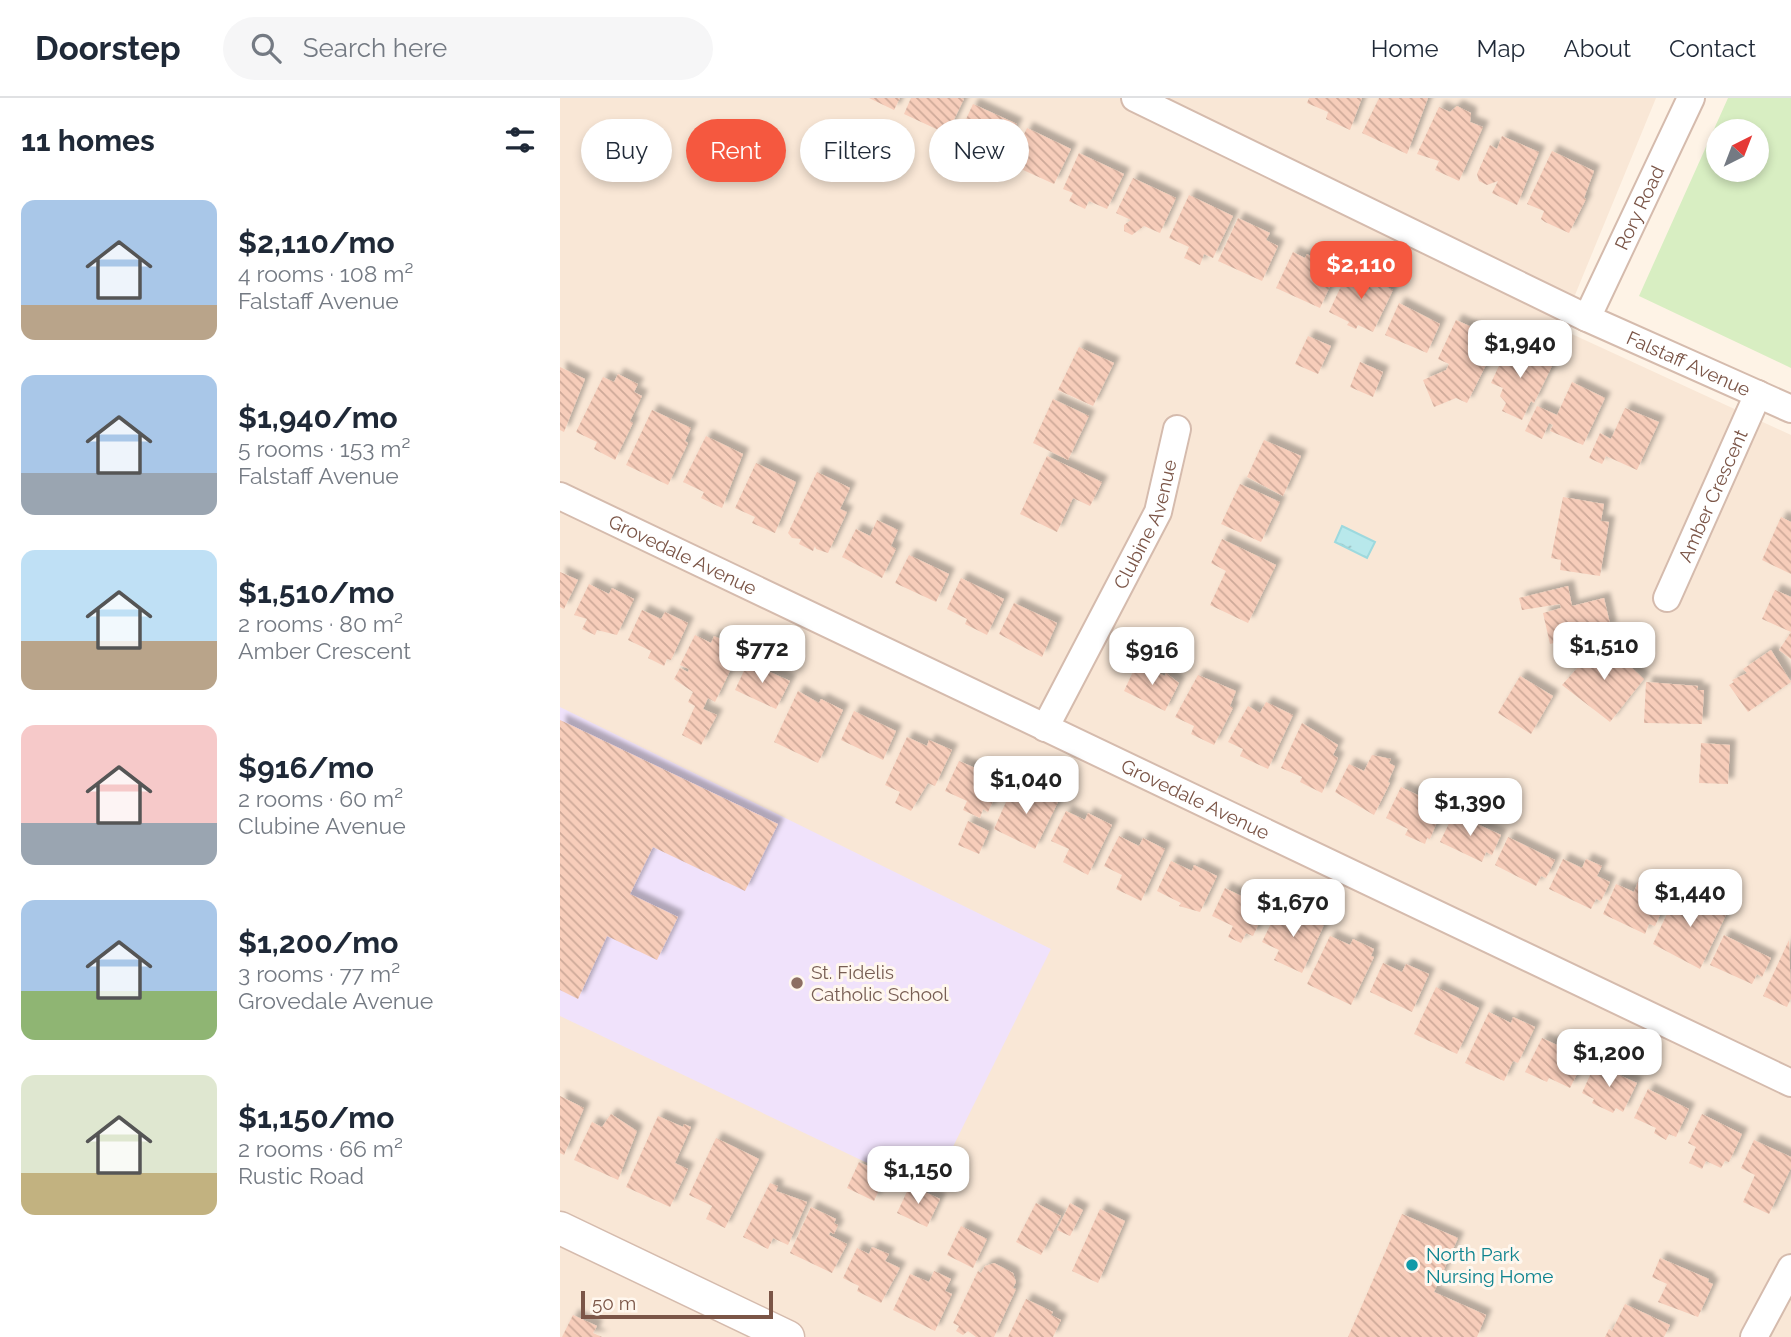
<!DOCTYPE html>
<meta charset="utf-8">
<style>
body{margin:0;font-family:Raleway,sans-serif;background:#f6f6f7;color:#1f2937;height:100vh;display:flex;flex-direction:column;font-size:26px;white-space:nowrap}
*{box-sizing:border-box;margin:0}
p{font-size:23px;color:#747a83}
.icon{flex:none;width:38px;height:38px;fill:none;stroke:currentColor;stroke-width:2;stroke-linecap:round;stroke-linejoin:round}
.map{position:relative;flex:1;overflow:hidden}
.details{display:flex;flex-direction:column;background:#fff;width:560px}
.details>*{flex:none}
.guide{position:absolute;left:21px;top:21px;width:665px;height:63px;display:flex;gap:14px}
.needle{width:46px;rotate:42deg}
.fabs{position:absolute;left:1146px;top:21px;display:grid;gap:14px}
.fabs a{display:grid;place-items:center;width:63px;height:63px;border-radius:50%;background:#fff;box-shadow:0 4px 10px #0003;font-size:35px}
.scale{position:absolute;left:21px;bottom:18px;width:192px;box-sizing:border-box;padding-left:7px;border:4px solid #7b5547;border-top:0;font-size:19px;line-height:24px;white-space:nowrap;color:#7b5547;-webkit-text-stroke:5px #fff7ee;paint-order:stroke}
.price{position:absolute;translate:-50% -60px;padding:0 16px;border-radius:14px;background:#fff;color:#222;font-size:23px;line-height:46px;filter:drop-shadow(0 2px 4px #0008)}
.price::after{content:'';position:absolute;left:50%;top:42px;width:21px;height:16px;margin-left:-10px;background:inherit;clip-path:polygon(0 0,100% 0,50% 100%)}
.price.on{background:#f5583f;color:#fff}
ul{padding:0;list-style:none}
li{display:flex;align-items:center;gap:21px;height:175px;padding:0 21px}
li span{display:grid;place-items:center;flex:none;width:196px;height:140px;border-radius:14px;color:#555}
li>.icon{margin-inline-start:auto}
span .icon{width:84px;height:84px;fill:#fffc;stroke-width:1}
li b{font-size:30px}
h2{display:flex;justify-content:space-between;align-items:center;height:84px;padding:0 21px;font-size:30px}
.tag{padding:0 24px;border-radius:32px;background:#fff;box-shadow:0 4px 10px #0003;font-size:24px;line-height:63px}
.tag.on{background:#f5583f;color:#fff}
header{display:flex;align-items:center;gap:42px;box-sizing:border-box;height:98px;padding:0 35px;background:#fff;border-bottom:2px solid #e0e1e3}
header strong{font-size:33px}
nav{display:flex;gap:38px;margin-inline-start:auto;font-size:24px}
.search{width:490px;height:63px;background:#f6f6f7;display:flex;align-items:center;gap:18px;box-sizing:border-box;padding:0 24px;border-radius:38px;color:#747a83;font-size:26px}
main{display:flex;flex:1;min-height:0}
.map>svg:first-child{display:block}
</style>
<header>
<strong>Doorstep</strong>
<div class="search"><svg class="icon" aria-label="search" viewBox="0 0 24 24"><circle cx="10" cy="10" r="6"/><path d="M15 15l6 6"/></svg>Search here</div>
<nav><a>Home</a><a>Map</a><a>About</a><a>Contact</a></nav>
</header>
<main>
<section class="details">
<h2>11 homes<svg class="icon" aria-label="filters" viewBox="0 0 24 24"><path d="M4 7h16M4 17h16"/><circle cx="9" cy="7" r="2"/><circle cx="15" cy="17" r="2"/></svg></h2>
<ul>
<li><span style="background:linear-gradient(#a9c7e8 75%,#b9a48a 0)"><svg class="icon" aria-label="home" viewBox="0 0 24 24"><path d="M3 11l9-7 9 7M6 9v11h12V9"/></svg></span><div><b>$2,110/mo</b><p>4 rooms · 108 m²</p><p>Falstaff Avenue</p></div></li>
<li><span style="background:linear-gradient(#a9c7e8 70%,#9aa5b1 0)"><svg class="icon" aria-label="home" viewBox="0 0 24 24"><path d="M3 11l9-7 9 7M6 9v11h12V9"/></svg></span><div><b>$1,940/mo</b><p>5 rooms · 153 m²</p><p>Falstaff Avenue</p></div></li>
<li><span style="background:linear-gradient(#bfe0f5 65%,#b9a48a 0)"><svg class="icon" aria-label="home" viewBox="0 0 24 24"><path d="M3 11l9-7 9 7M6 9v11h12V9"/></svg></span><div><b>$1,510/mo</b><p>2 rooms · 80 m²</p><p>Amber Crescent</p></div></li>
<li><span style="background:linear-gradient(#f6c9c9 70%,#9aa5b1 0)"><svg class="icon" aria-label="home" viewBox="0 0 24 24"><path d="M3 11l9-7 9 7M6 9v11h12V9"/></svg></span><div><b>$916/mo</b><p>2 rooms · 60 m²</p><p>Clubine Avenue</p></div></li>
<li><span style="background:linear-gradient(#a9c7e8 65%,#8fb573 0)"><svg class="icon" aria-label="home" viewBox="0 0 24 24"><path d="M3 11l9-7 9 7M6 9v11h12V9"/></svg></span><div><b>$1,200/mo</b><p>3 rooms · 77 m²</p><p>Grovedale Avenue</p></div></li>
<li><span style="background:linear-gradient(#dfe7d0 70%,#c2b280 0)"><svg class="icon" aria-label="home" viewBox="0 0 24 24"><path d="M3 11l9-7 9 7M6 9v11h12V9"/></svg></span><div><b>$1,150/mo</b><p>2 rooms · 66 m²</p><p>Rustic Road</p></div></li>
</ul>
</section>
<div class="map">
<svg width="1231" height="1239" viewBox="0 0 1231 1239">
<defs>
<pattern id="water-ripples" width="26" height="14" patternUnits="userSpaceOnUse" patternTransform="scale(1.75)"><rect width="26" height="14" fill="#b8e8eb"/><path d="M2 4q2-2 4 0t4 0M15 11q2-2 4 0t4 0" fill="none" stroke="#9bbfc0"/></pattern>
<pattern id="building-back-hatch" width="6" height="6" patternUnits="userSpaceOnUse" patternTransform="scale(1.75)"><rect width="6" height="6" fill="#f7cdba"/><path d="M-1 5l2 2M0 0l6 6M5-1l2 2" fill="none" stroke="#cda999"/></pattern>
<filter id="shadow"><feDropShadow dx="6" dy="-6" stdDeviation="2" flood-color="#0004"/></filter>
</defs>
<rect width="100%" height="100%" fill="#fef3e6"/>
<polygon fill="#f9e7d6" points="0,0 1096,0 1001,231 1231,337 1231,1239 0,1239"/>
<polygon fill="#f0e2fb" points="0,609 491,851 370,1095 0,918"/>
<path fill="#d8eec2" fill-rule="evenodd" d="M1168 0H1231V270L1079 198ZM1158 33H1197V72H1158Z"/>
<polygon fill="url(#water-ripples)" stroke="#9dd9de" stroke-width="2" points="782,428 815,444 807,460 775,444"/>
<g fill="url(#building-back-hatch)" filter="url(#shadow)">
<polygon points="309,0 340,0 334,12"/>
<polygon points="351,0 401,0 404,1 387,36 344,16"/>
<polygon points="749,0 802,0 790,32 766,21 768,14 747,5"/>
<polygon points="819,0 868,0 847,56 802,35"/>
<polygon points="413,6 457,26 432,73 409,62 415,49 397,41"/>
<polygon points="897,8 911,15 910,24 923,29 899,83 875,72 879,63 857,56 879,9 890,14"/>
<polygon points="467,30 511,51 494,86 450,66"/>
<polygon points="942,38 979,54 957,107 932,95 938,83 927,87 919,83 917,76 930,47 937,51"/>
<polygon points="992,53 1034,73 1024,100 1026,101 1009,135 985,124 981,121 984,113 967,106"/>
<polygon points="519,55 564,76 547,111 529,103 525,111 509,103 513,95 503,91"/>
<polygon points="573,80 616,100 600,135 584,128 572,137 564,133 564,127 571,122 556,115"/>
<polygon points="629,97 673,118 653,160 644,156 640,167 624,160 629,149 609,140"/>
<polygon points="678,120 710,135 706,142 718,148 702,183 658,163"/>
<polygon points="733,154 745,160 747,156 755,160 753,164 776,175 760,210 716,190"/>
<polygon points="789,171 833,192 813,234 798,227 796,231 787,227 789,224 769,214"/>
<polygon points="839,205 880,226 867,255 825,237"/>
<polygon points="896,222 939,241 907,305 896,300 874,309 863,282 886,272 889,266 878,261"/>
<polygon points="748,238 771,248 758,276 735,266"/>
<polygon points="949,246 993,266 974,305 971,303 962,322 942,313 946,305 940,298 943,290 931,285"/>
<polygon points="519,249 554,265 533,308 498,292"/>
<polygon points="800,264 823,274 813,299 790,289"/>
<polygon points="0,269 25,281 4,334 0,332"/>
<polygon points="58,276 78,286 74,294 82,298 70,323 73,325 55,362 34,351 37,344 16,334 43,279 54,284"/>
<polygon points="1012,284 1045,300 1023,347 990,333 993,327 989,325 982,341 965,333 977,308 997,317"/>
<polygon points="493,301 529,318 508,362 473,345"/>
<polygon points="1065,310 1099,324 1077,372 1046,358 1042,366 1029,360 1040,335 1051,341"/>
<polygon points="92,312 131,330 125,343 128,345 108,387 66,367"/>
<polygon points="146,338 183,356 162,410 141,400 144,394 123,384"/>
<polygon points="704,342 741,358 723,398 687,379"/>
<polygon points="487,358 542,384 530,408 513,400 497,434 460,416"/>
<polygon points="196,365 236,384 215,435 192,425 195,419 175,410"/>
<polygon points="257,374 290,390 280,411 287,414 268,455 256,451 255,448 253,453 239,446 241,441 232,440 228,435"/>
<polygon points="680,386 720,404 701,444 661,426"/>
<polygon points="1003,399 1044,406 1041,423 1049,424 1040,478 1000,472 1001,462 991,460"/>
<polygon points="1221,419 1231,424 1231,476 1202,462"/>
<polygon points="317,422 338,432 331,448 336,451 322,480 282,459 296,431 310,438"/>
<polygon points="662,441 716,467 688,525 650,507 666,473 651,465"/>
<polygon points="349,457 389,476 376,504 335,485"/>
<polygon points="0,474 18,482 4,511 0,509"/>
<polygon points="401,480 444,501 427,537 405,526 407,521 387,511"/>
<polygon points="29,486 49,496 52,490 74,501 57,537 37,532 35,537 22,531 27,521 14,517"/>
<polygon points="1008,488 1012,508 1044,500 1051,530 990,546 983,515 1001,510 1000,506 962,512 959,500"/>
<polygon points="1215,492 1231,499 1231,534 1202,521"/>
<polygon points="454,505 497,525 482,559 439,536"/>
<polygon points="82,512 101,521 105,514 128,525 111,562 107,561 104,568 88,560 91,553 68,542"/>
<polygon points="1231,534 1231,561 1219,552"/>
<polygon points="135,537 151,545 154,538 181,550 155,604 148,600 143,611 157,617 141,647 122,637 135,608 128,604 133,594 114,581 120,570 128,574 129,571 120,567"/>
<polygon points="1036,549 1041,553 1049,549 1084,581 1050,624 1002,587"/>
<polygon points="1211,552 1231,584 1188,614 1169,587 1174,584 1172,582 1187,575 1183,571"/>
<polygon points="188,564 230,583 216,611 175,592"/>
<polygon points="577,565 605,578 606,575 619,585 605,613 564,593"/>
<polygon points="638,577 676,593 670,608 673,610 654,647 631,636 634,628 615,619"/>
<polygon points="960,578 993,598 971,636 938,615"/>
<polygon points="1086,584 1138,588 1137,592 1144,592 1142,626 1084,625"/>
<polygon points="238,593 259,605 261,601 283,612 258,665 214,644"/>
<polygon points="706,604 733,617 708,671 680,658 683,651 668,644 688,608 700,615"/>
<polygon points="294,613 336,633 323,662 281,642"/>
<polygon points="0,622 218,726 185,793 93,749 70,796 118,819 97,862 47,838 18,901 0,892"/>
<polygon points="742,625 778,647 773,657 778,660 762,695 740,684 742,679 721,670"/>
<polygon points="347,639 367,648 369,642 392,652 375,688 368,685 351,713 335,705 340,694 325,687"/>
<polygon points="1141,645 1170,647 1168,686 1139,685"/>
<polygon points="812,657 831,661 829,665 835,668 828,684 830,685 814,717 775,694 789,666 804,673"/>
<polygon points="399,663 420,672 423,667 445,677 428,714 423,711 420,720 403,712 407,703 385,693"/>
<polygon points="453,688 472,697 475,690 499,702 475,751 434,731"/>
<polygon points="841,689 868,702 871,695 886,702 870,741 867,740 865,746 845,737 848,731 826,720"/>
<polygon points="506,713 525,722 528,715 552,727 528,777 503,764 509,751 491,743"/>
<polygon points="894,715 941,737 932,757 926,754 922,764 880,744"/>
<polygon points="408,723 429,733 419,756 398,747"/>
<polygon points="559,738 579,748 583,740 605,751 581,803 556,791 562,777 544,768"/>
<polygon points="948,739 995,762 986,780 981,778 976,788 935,767"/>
<polygon points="1003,761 1022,770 1026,761 1042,768 1037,778 1050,784 1041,803 1036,801 1031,811 989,791"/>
<polygon points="611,763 632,773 634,767 657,778 640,814 619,808 621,805 597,793"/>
<polygon points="1079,781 1095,788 1089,801 1104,808 1095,828 1089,826 1085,836 1043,816 1056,786 1074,794"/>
<polygon points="665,790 706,810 693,838 686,835 681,845 668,839 673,828 652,818"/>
<polygon points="1117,794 1137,803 1140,798 1153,804 1150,810 1166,817 1140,871 1093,846"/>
<polygon points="717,813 737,822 740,816 764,827 742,875 714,862 719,852 702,844"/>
<polygon points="1164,837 1211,860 1202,879 1197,876 1192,886 1150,867"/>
<polygon points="770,838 790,847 793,841 814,851 811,858 814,859 791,907 747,886"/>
<polygon points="1229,842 1231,900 1227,909 1203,898"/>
<polygon points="823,865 842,874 846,866 869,876 852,914 810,894"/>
<polygon points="876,889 919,910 897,956 854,936"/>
<polygon points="929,914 951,925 953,919 975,929 958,965 953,963 944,983 905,965"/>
<polygon points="982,940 1025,960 1010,990 989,980 987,984 965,974"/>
<polygon points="1035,966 1077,985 1063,1014 1056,1010 1053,1015 1032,1005 1034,1001 1022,995"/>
<polygon points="1088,991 1129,1011 1116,1039 1109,1036 1106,1042 1094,1035 1096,1030 1074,1020"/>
<polygon points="0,998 24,1010 4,1057 0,1055"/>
<polygon points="51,1016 77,1033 58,1082 14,1062 32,1024 42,1029"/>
<polygon points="1142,1016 1182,1036 1169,1064 1165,1063 1161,1070 1146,1063 1142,1071 1129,1065 1136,1049 1128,1045"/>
<polygon points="98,1018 123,1029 124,1026 131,1029 115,1065 128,1071 110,1109 66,1089"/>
<polygon points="156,1040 199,1061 165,1130 146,1121 152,1108 129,1097"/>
<polygon points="1194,1042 1231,1059 1231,1070 1209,1116 1183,1104 1195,1077 1181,1070"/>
<polygon points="299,1064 326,1076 314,1103 287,1090"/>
<polygon points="210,1085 218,1088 216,1093 247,1104 228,1147 213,1140 208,1151 183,1139"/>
<polygon points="350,1087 380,1101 367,1129 337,1115"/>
<polygon points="476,1105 501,1118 481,1157 456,1144"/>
<polygon points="510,1105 523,1112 510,1138 497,1132"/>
<polygon points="251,1109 276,1121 274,1125 278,1127 274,1136 270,1134 269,1137 287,1146 272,1175 230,1155"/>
<polygon points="540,1111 565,1123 538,1185 512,1173"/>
<polygon points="842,1116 898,1140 874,1194 926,1217 917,1239 788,1239"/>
<polygon points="401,1128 427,1141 413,1170 387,1157"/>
<polygon points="312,1149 329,1156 325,1163 340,1170 321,1205 297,1193 299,1188 283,1180 297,1150 309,1156"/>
<polygon points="1100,1160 1149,1181 1148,1184 1153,1186 1138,1219 1098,1204 1107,1186 1092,1179"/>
<polygon points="434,1165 453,1175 456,1184 453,1190 456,1191 434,1239 416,1239 408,1233 403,1237 396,1233 399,1228 393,1225 418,1173 421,1175 425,1168"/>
<polygon points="374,1173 391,1181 385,1193 392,1196 375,1233 333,1212 350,1176 369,1184"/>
<polygon points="466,1201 493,1214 491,1217 501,1222 493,1239 448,1239"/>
<polygon points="1065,1206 1110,1227 1104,1239 1045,1239 1049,1231 1052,1233"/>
<polygon points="13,1217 37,1228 33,1235 42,1239 2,1239"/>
</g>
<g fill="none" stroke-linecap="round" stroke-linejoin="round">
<defs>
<g id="minor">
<path id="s1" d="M575 0 1027 220 1231 311"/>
<path id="s2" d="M1027 220 1131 0"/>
<path id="s3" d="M0 398 1231 985"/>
<path id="s4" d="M1107 500 1198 296"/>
<path id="s5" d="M485 630 598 414 617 331"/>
<polyline points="1194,1239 1231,1170"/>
</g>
<polyline id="tertiary" points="0,1130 228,1239"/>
</defs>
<use href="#minor" stroke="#d5bbad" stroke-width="30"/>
<use href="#tertiary" stroke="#d5bbad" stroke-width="35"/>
<use href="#minor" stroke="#fff" stroke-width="26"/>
<use href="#tertiary" stroke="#fff" stroke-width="32"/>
</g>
<circle fill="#8d6e63" stroke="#fff7ee" stroke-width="2.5" cx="237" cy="885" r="7"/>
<circle fill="#0f9aa8" stroke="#fff7ee" stroke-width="2.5" cx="852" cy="1167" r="7"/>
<g text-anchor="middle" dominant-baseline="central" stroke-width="6" stroke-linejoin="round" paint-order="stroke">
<g font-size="19" fill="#7b5547" stroke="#fff7ee">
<text stroke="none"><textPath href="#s2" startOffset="122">Rory Road</textPath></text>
<text stroke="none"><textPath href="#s1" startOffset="614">Falstaff Avenue</textPath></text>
<text stroke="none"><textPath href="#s4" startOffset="112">Amber Crescent</textPath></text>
<text stroke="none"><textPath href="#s5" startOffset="228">Clubine Avenue</textPath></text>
<text stroke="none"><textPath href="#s3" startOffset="136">Grovedale Avenue</textPath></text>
<text stroke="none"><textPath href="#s3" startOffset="704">Grovedale Avenue</textPath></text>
</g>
<g font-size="19" fill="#785e54" stroke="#fff7ee" text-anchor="start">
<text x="251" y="874">St. Fidelis<tspan x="251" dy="22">Catholic School</tspan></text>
</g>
<g font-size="19" fill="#0d838f" stroke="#fff7ee" text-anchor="start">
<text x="866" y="1156">North Park<tspan x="866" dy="22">Nursing Home</tspan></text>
</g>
</g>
</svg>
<div class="fabs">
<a><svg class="needle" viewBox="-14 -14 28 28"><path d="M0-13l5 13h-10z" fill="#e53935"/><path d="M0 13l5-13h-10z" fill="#747a83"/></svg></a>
</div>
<div class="scale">50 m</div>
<b class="price on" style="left:801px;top:203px">$2,110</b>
<b class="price" style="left:960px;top:282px">$1,940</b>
<b class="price" style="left:1044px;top:584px">$1,510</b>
<b class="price" style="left:202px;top:587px">$772</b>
<b class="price" style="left:592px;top:589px">$916</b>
<b class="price" style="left:466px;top:718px">$1,040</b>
<b class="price" style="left:910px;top:740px">$1,390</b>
<b class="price" style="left:1130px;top:831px">$1,440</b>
<b class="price" style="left:733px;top:841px">$1,670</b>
<b class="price" style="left:1049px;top:991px">$1,200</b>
<b class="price" style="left:358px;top:1108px">$1,150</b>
<div class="guide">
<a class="tag">Buy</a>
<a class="tag on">Rent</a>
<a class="tag">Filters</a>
<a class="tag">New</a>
</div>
</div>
</main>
